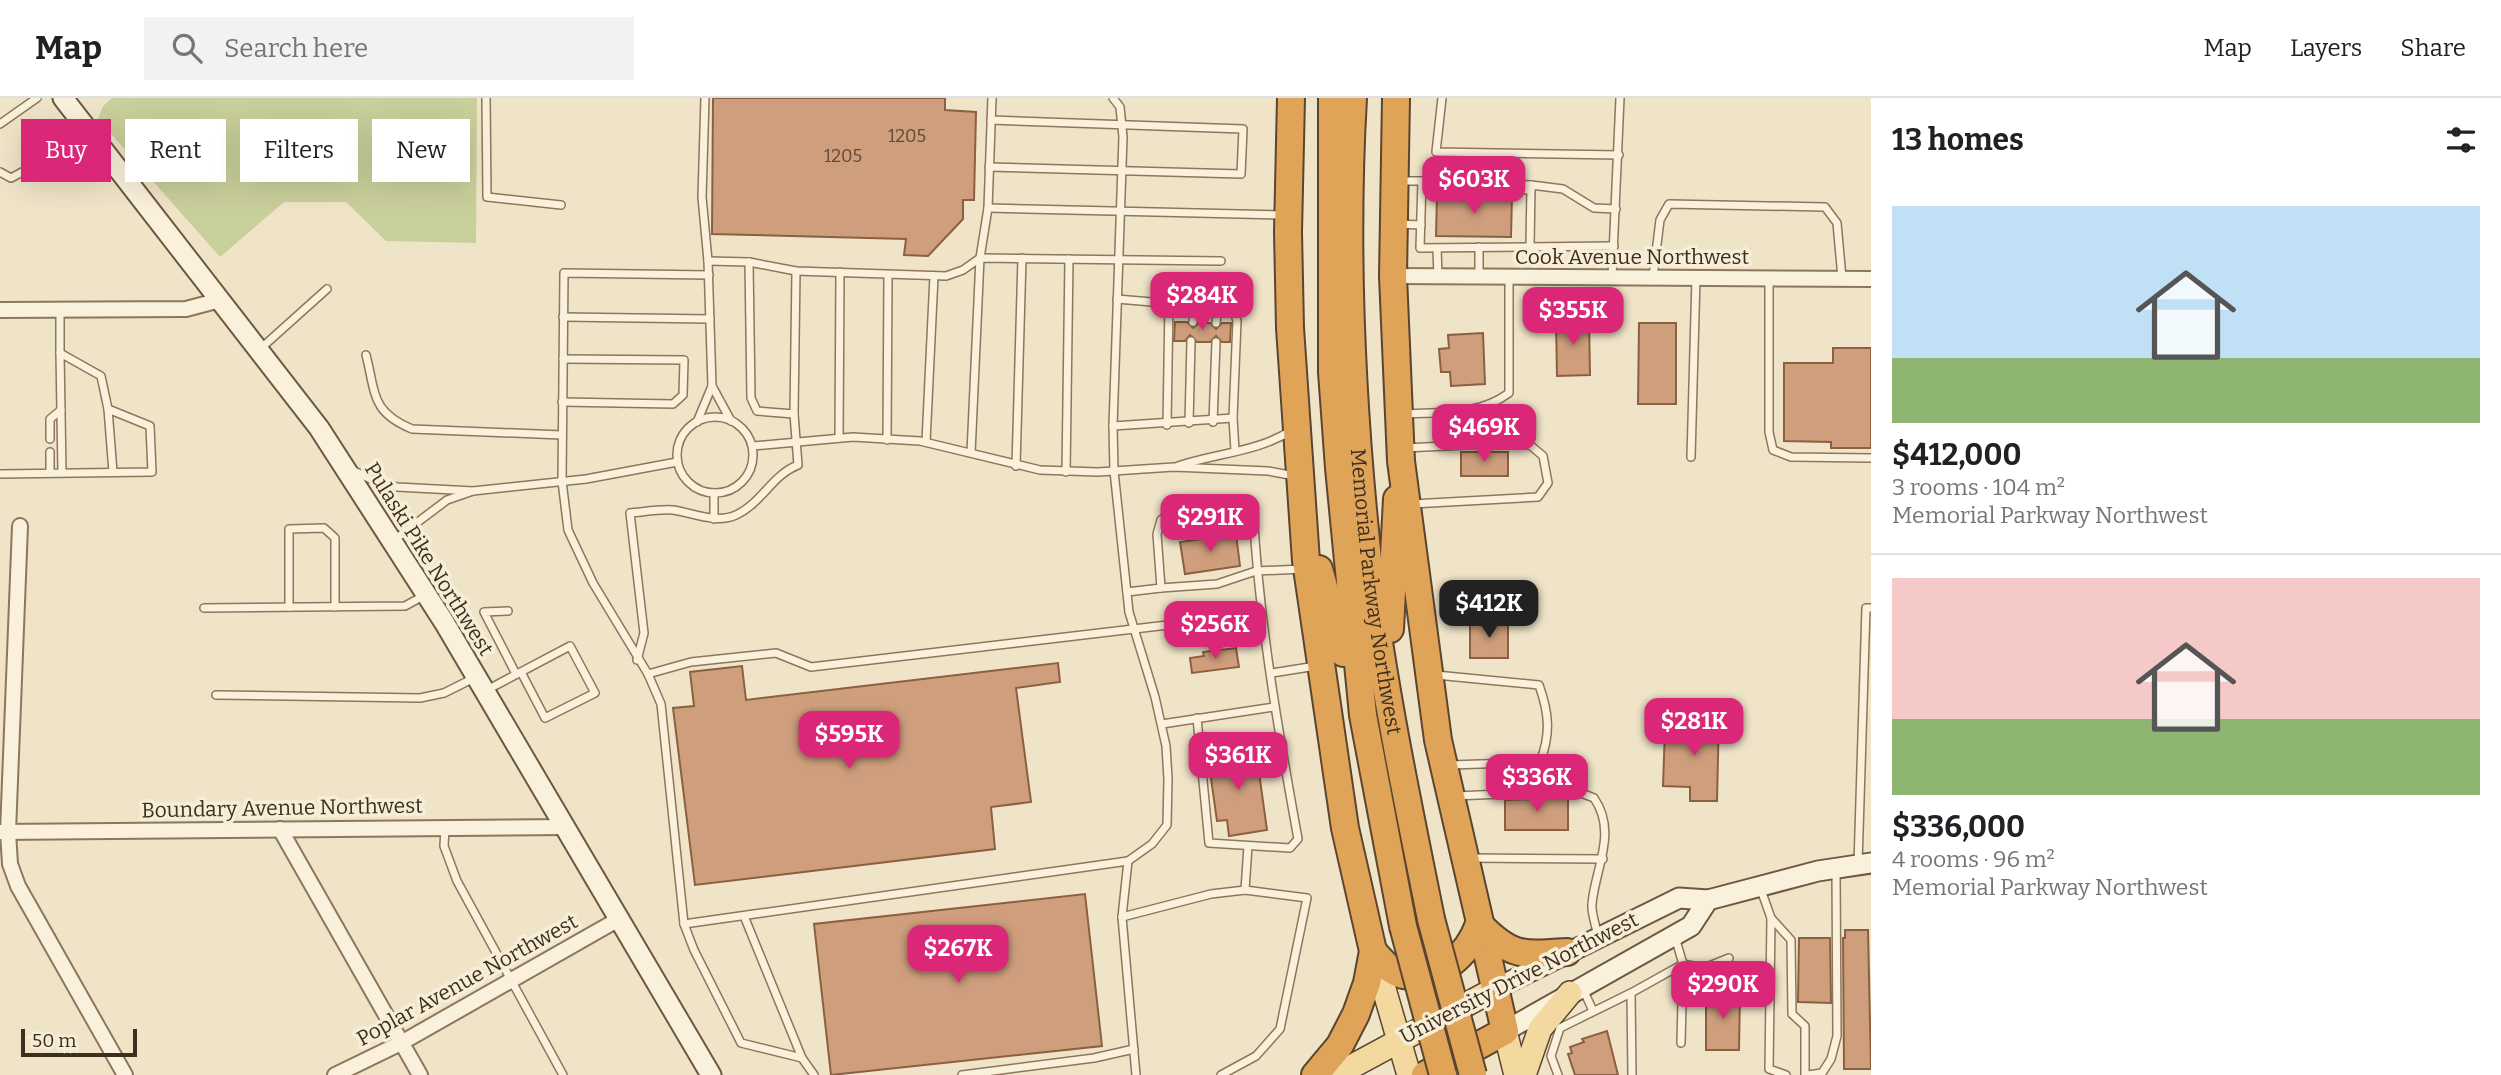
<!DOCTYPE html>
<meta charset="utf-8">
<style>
body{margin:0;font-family:Bitter,serif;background:#f2f2f2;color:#202124;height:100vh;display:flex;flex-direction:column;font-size:26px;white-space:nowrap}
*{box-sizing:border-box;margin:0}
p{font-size:23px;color:#757577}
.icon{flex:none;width:38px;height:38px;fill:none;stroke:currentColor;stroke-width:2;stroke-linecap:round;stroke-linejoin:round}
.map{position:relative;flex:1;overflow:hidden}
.details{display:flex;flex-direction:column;background:#fff;width:630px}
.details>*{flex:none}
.top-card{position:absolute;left:21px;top:21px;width:665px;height:63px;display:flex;gap:14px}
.scale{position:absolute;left:21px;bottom:18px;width:116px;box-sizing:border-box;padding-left:7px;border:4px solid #3d2e20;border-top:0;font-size:19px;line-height:24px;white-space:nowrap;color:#3d2e20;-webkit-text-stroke:5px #f7eed8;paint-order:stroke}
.price{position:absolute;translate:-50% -60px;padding:0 16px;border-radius:14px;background:#db2777;color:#fff;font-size:23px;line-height:46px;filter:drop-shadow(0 2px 4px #0008)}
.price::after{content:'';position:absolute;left:50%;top:42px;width:21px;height:16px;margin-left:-10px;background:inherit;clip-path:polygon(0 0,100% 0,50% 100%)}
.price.on{background:#222;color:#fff}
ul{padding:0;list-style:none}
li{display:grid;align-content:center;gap:14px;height:371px;padding:0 21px}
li+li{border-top:2px solid #e0e0e0}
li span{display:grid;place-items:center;height:217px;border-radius:0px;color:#555}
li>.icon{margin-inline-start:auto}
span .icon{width:126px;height:126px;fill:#fffc;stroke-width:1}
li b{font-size:30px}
h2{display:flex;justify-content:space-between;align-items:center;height:84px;padding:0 21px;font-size:30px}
.chip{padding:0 24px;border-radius:0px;background:#fff;box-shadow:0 7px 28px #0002;font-size:24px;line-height:63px}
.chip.on{background:#db2777;color:#fff}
header{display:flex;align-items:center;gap:42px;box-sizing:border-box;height:98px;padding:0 35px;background:#fff;border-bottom:2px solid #e0e0e0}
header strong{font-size:33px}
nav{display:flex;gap:38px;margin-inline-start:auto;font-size:24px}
.search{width:490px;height:63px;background:#f2f2f2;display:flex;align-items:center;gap:18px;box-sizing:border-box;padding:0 24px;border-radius:0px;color:#757577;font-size:26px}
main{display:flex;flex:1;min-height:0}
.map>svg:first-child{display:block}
</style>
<header>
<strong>Map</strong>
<div class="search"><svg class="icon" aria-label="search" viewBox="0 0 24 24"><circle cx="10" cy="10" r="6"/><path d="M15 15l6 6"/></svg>Search here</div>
<nav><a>Map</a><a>Layers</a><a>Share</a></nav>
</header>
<main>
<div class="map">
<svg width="1871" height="977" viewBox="0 0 1871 977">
<rect width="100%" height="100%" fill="#f0e4c8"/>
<polygon fill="#c9cf9b" points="112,0 477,0 476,145 386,143 346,104 284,104 220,159 98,21 103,8"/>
<g fill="#cf9f7d" stroke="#8d5f41" stroke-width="2">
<polygon points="713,0 945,0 945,12 976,14 974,102 963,102 963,121 928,158 904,157 906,141 712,136"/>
<polygon points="1437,96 1512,98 1511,139 1436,138"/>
<polygon points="1589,221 1590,277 1557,278 1556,222"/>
<polygon points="1175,224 1187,224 1193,230 1199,225 1210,225 1216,231 1222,225 1231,225 1230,244 1222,244 1216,238 1210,244 1197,244 1190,237 1185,243 1174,243"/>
<polygon points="1639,225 1676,225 1676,306 1638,306"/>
<polygon points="1483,235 1485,286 1451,288 1450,274 1441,274 1439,251 1449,250 1448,237"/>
<polygon points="1833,250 1871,250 1871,350 1831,350 1831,344 1784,343 1784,265 1833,265"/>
<rect x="1461" y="354" width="47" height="24"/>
<polygon points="1236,436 1240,468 1185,476 1180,444"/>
<rect x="1470" y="524" width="38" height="36"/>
<polygon points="1236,550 1239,569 1192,575 1190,560 1204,558 1203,554"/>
<polygon points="1058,565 1060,584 1016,590 1031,704 991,709 995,751 695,787 673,610 694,608 690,574 742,568 746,602"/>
<polygon points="1692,616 1719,616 1717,703 1690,703 1690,689 1663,688 1665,631 1691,632"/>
<polygon points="1256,653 1267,732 1229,738 1227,722 1217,723 1208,659"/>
<polygon points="1568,700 1568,732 1505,732 1505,702"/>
<polygon points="1085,796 1102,948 831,977 814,826"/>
<polygon points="1845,832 1868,832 1871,971 1844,971 1843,840 1845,840"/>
<polygon points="1799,840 1830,840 1831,905 1798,904"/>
<polygon points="1718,892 1740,893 1739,952 1706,952 1706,899 1718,899"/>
<polygon points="1607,933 1618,977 1575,977 1568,956 1572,955 1570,949 1584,944 1582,941"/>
</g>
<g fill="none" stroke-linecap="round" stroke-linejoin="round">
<defs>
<g id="lane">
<polyline points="486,0 487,99 561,107"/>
<polyline points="1442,0 1436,54 1619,57"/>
<polyline points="0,26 37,0"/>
<polyline points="989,69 1241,76 1243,31 991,22"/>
<polyline points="0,74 11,80 24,73 80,22"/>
<polyline points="1401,83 1422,83 1420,150 1614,148"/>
<polyline points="1422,83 1531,87 1563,91 1594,110 1616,111"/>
<polyline points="1431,83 1437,89 1531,92"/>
<polyline points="988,110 1284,117"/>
<polyline points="1397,126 1421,127"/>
<polyline points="1530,149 1531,87"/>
<polyline points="1437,150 1438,179"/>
<polyline points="708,163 749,164 796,173 946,178 963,172 980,160 988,110 992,0"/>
<polyline points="749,164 751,300 757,313 794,316 796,173"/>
<polyline points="709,177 564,175 562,383 568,432 593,485 648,576 661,606 684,826 1128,763 1152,746 1167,727 1168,681 1166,648 1155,599 1129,514 1114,373 1113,328 1123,39 1120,9 1113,0"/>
<polyline points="1479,179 1479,149"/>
<polyline points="1612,179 1620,0"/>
<polyline points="1653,179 1660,122 1669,106 1825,109 1837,125 1842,180"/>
<polyline points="1769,181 1769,334 1773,352 1791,359 1871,360"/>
<polyline points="1117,201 1233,211 1237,223 1233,320 1235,353"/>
<polyline points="60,213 60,255"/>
<polyline points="563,219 710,221"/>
<polyline points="1193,224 1195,207"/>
<polyline points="1216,225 1218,207"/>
<polyline points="259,252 327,191"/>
<path d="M366 257C376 296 371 314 412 331L562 337"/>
<polyline points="712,288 731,323"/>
<polyline points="562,304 673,306 683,297 684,262 563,261"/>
<polyline points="108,311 113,374"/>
<path d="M1403 316C1440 314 1478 318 1509 295V179"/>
<circle cx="715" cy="357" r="38"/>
<polyline points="697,324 712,288 708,163 702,99 705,0"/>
<polyline points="1213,324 1216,244"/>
<polyline points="1189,325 1191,243"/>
<polyline points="1167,327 1169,205"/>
<polyline points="1113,328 1233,320"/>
<polyline points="839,340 840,174"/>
<polyline points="50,341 50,321 61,312"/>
<polyline points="887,342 888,177"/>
<polyline points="926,344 934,178"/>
<polyline points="753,348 853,339 920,343 1040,372 1098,374 1174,369 1268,373 1295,378"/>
<polyline points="1405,350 1506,345 1530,347 1543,358 1548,385 1538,399 1412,406"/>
<polyline points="50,354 50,375"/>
<polyline points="971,355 980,160 1221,163"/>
<polyline points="1691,359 1696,180"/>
<polyline points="1016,368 1022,160"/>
<path d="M1178 368C1217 355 1258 354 1292 332"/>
<polyline points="354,373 379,385 397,389 473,393 586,381 677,364"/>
<polyline points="1066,374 1069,161"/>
<polyline points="0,376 152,374 150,328 108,311 101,278 60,255 62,375"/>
<polyline points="714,395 714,421"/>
<polyline points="394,442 447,402 473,393"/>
<polyline points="1127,494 1161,490"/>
<polyline points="289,509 289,431 324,430 335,440 335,509"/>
<polyline points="204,510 405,508 425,497"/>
<polyline points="508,513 484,514 516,576"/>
<path d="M637 562 644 535 630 415C643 414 659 411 673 412 693 415 716 426 736 417 762 405 772 377 798 367L794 316"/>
<polyline points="1272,575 1316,568"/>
<polyline points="648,576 691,564 776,555 811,569 1261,516"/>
<path d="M1436 577 1539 587C1549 615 1551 636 1540 664L1450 667"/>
<polyline points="485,593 570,548 595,595 545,620 521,574"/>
<polyline points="216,597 420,600 444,595 476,579"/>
<path d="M1197 620 1209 745 1290 750 1298 741C1278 631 1259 523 1253 411L1172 415 1161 422 1157 436 1161 490 1217 486 1256 473 1303 471"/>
<polyline points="1162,626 1274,609"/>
<path d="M1455 698 1576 693 1594 700C1618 735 1595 770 1592 806 1591 815 1596 828 1598 838"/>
<polyline points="445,730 444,748 457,783 563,977"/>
<polyline points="1470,760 1603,761"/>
<polyline points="1128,763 1122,819 1136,977"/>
<polyline points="1858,766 1866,510 1871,510"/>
<polyline points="1760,789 1771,820 1769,971 1786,977"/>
<polyline points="1245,792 1248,748"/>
<polyline points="744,818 802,960"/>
<polyline points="1122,819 1211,796 1245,792 1307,800 1280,931 1256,958 1221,977"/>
<polyline points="1771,820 1791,842 1792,916 1805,928 1805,977"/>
<polyline points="684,826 694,852 741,945 802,960 814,977"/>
<polyline points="1675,839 1683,866 1681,945"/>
<polyline points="1583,891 1593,913"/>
<polyline points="962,977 1094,960 1134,951"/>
<polyline points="1558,977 1551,958 1560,930 1631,895"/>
<polyline points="1632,977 1631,895 1683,866 1704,870 1729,860"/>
<polyline points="1808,977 1822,975 1831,961 1837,938 1836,773"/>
</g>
<g id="street">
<polyline points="1393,178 1871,181"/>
<polyline points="0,212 186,211 220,202"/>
<polyline points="20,428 8,734 10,766 18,788 125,977"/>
<polyline points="280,731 420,977"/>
<polyline points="0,734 565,729"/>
<polyline points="335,977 401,945 619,821"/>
</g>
<g id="secondary">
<polyline points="63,0 319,330 444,524 711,977"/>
<polyline points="1495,891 1679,800 1708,802 1818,773 1871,765"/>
<polyline points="1505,933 1691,828 1708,802"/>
</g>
<g id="primary">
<polyline points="1373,853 1409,977"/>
<polyline points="1505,933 1516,977"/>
<polyline points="1336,977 1495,891"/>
<polyline points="1524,977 1540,931 1570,895"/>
</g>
<g id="highway">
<polyline points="1291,0 1288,134 1290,230 1306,463 1345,730 1373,853 1367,885 1356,916 1340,947 1315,977"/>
<polyline points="1332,0 1332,274 1339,370 1363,617 1403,828"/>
<path id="s1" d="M1353 0C1344 156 1352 316 1369 471 1383 589 1408 706 1431 821"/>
<polyline points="1396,0 1393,178 1401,363 1438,642 1505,933 1425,977"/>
<polyline points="1319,471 1343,555"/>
<polyline points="1390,531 1397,401"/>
<path d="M1479 826C1511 859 1522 857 1567 854"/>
<path d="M1373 853C1381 862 1390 874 1403 877 1439 884 1468 857 1479 826"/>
</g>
</defs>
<use href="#lane" stroke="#8d765c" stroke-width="10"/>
<use href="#street" stroke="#8d765c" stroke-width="18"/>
<use href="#secondary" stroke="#6f573f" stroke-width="23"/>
<use href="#primary" stroke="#5b4430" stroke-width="26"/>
<use href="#highway" stroke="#5b4430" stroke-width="30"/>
<use href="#lane" stroke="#faf1dc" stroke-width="7"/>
<use href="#street" stroke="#faf1dc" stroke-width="14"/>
<use href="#secondary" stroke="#faf1dc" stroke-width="19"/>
<use href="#primary" stroke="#f3d9a0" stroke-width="23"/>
<use href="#highway" stroke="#e0a458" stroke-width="26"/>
<defs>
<g id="highway-bridge">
<polyline points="1431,821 1473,977"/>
<polyline points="1403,828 1443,977"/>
</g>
</defs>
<use href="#highway-bridge" stroke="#5b4430" stroke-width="30" stroke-linecap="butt"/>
<use href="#highway-bridge" stroke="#e0a458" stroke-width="26"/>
</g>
<g text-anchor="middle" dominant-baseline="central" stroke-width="7" stroke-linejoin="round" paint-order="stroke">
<g font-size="18" fill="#624a37">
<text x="907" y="38">1205</text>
<text x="843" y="58">1205</text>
</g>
<g font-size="21" fill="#3d2e20" stroke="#f7eed8">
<text x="1632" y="159">Cook Avenue Northwest</text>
<text transform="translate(429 461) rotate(58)">Pulaski Pike Northwest</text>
<text stroke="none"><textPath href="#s1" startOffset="495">Memorial Parkway Northwest</textPath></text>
<text transform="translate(282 710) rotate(-1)">Boundary Avenue Northwest</text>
<text transform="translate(1519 880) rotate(-27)">University Drive Northwest</text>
<text transform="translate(467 882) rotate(-29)">Poplar Avenue Northwest</text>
</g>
</g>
</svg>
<div class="scale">50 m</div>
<b class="price" style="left:1474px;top:118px">$603K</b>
<b class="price" style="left:1202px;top:234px">$284K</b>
<b class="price" style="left:1573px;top:249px">$355K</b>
<b class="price" style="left:1484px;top:366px">$469K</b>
<b class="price" style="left:1210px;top:456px">$291K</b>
<b class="price on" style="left:1489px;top:542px">$412K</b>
<b class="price" style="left:1215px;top:563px">$256K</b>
<b class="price" style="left:1694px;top:660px">$281K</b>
<b class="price" style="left:849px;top:673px">$595K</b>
<b class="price" style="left:1238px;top:694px">$361K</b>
<b class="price" style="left:1537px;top:716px">$336K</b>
<b class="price" style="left:958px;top:887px">$267K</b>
<b class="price" style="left:1723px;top:923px">$290K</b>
<div class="top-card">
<a class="chip on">Buy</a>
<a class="chip">Rent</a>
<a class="chip">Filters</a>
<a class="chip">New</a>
</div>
</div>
<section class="details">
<h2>13 homes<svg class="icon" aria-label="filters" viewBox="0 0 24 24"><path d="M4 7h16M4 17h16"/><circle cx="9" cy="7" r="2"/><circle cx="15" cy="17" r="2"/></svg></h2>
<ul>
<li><span style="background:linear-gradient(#bfe0f5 70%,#8fb573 0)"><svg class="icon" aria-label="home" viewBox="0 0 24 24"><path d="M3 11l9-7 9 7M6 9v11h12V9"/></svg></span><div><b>$412,000</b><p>3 rooms · 104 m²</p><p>Memorial Parkway Northwest</p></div></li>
<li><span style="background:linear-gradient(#f6c9c9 65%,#8fb573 0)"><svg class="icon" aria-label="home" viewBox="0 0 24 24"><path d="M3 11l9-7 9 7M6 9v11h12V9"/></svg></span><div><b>$336,000</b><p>4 rooms · 96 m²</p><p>Memorial Parkway Northwest</p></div></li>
</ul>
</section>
</main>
